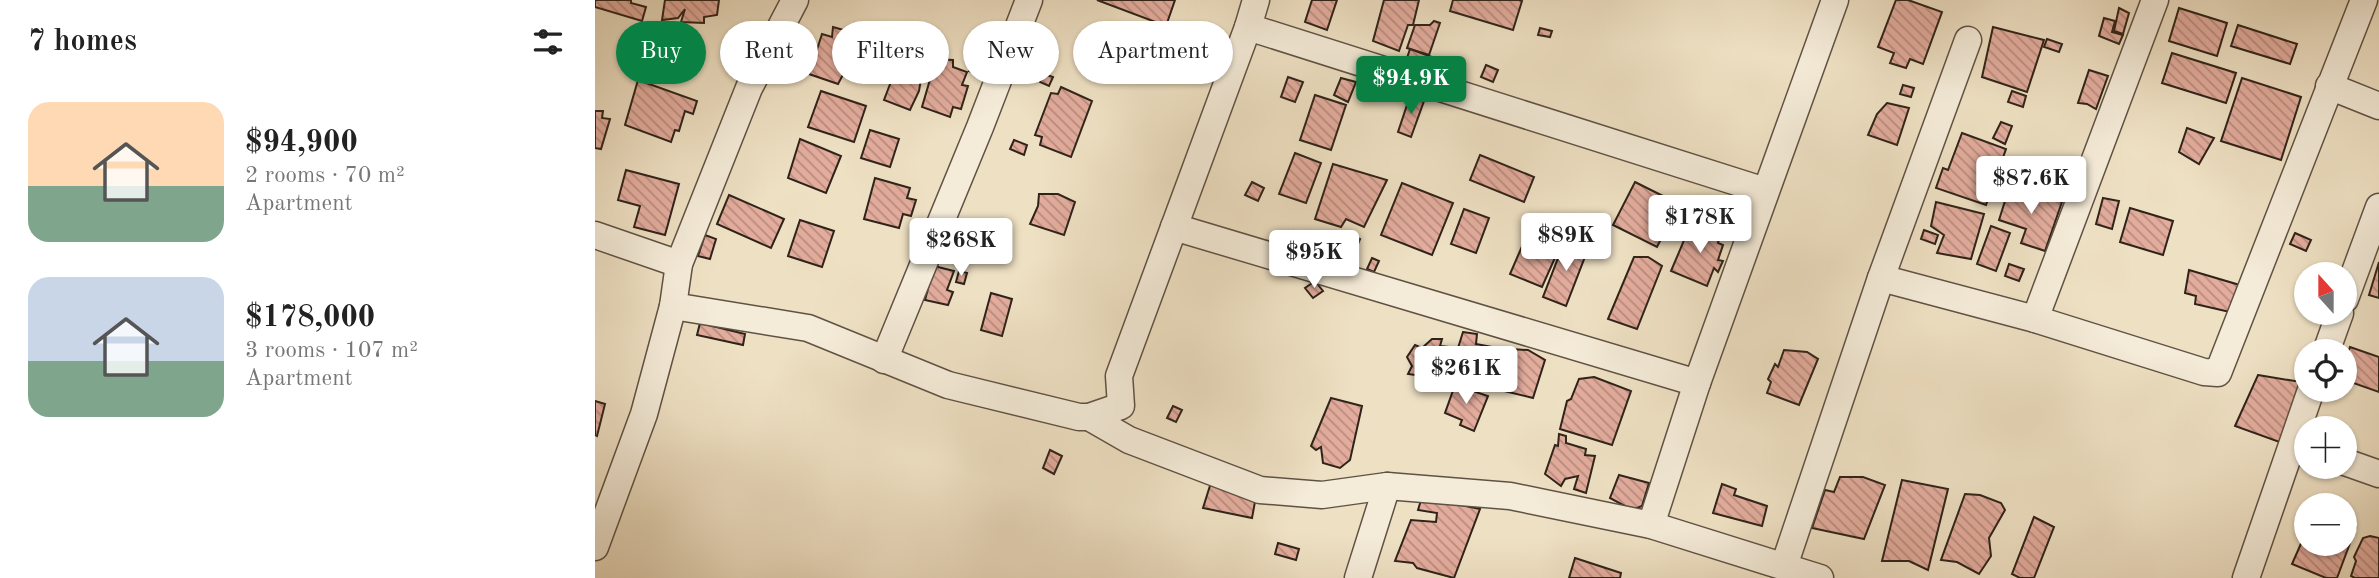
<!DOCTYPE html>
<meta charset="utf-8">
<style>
body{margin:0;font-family:"Old Standard TT",serif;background:#f6f6f6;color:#222;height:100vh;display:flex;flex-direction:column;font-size:26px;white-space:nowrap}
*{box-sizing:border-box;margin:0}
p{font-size:23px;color:#767676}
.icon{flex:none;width:38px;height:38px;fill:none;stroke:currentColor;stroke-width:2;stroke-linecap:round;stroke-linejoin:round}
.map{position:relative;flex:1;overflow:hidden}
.sheet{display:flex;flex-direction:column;background:#fff;width:595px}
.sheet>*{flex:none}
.top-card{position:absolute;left:21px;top:21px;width:665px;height:63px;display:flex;gap:14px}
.needle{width:46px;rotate:339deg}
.tools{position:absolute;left:1699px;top:262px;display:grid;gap:14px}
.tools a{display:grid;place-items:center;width:63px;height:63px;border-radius:50%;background:#fff;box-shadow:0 2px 5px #0004;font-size:35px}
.price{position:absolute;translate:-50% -60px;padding:0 16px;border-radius:7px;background:#fff;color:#222;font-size:23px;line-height:46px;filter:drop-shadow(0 2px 4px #0008)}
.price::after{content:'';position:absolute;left:50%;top:42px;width:21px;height:16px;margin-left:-10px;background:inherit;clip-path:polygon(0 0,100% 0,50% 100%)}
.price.selected{background:#0b8043;color:#fff}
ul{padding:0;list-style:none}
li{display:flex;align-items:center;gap:21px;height:175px;padding:0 28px}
li span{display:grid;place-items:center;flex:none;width:196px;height:140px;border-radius:21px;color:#555}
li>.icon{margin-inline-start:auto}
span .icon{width:84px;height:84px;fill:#fffc;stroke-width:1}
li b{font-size:30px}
h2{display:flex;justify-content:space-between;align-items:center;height:84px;padding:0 28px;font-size:30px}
.chip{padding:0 24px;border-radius:32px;background:#fff;box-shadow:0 2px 5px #0004;font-size:24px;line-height:63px}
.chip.selected{background:#0b8043;color:#fff}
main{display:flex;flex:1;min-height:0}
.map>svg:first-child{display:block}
</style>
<main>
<section class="sheet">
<h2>7 homes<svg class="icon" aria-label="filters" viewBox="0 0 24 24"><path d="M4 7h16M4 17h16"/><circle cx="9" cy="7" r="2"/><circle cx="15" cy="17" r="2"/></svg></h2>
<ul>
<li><span style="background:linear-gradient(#ffd9b3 60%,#7fa58c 0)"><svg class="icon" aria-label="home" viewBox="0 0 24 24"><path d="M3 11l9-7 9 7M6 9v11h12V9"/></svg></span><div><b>$94,900</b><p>2 rooms · 70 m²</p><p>Apartment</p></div></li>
<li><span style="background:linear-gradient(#c9d6e8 60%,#7fa58c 0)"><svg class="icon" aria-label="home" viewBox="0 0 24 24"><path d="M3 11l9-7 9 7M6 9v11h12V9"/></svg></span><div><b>$178,000</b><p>3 rooms · 107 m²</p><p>Apartment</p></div></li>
</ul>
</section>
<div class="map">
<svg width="1784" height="578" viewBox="0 0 1784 578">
<defs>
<pattern id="building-back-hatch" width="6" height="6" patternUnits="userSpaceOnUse" patternTransform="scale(1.75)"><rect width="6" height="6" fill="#e3ac9d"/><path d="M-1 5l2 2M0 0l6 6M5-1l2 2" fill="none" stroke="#b88c7f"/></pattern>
</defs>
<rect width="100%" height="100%" fill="#eee0c3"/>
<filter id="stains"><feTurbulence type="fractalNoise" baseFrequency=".00286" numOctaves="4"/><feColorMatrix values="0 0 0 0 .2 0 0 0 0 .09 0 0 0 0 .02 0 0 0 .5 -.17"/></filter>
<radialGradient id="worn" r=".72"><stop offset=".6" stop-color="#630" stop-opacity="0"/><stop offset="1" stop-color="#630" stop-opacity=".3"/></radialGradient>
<g fill="url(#building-back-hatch)" stroke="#2f2319" stroke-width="2">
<polygon points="0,0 36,0 36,3 51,7 47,21 0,7"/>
<polygon points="70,0 124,0 122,15 109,17 109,23 86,22 90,9 83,18 67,20"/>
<polygon points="502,0 580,0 571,26"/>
<polygon points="717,0 742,0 732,30 710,22"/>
<polygon points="789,0 824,0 818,25 813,25 804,51 778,41"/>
<polygon points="858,0 924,0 927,1 918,30 855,11"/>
<polygon points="1301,0 1313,0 1347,12 1328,64 1315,59 1311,68 1295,63 1299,53 1283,47"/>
<polygon points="1524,8 1534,13 1528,34 1519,31"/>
<polygon points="1584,8 1632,23 1622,56 1574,41"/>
<polygon points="1509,18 1520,21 1517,32 1528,35 1524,44 1504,36"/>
<polygon points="839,21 845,23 834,55 812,48 820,25 835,25"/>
<polygon points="317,24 328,28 324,40 312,36"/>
<polygon points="1643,25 1702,44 1695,64 1636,46"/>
<polygon points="238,27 297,44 286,74 275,71 272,77 251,69 243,84 214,74 227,34 237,37"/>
<polygon points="1398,27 1449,40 1432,92 1387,77"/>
<polygon points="945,28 957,31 955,37 943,35"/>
<polygon points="1452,39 1467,44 1464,52 1449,47"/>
<polygon points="815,49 837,57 833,65 812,58"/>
<polygon points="1577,53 1641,73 1631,103 1567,83"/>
<polygon points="378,58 402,65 397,78 374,71"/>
<polygon points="341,59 358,60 358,67 372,72 367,85 373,86 366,109 358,107 355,117 327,107"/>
<polygon points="891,65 903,70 898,82 886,77"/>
<polygon points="302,66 327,73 324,91 315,110 289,100"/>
<polygon points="1494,70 1513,76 1501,109 1492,104 1483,103"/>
<polygon points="447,73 458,77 454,86 445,82"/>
<polygon points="693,77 708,82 700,102 686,97"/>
<polygon points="746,78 761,82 753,102 739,95"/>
<polygon points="1647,78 1706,97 1686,160 1626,141"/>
<polygon points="43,80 102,101 98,114 90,111 84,131 80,130 76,142 30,125"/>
<polygon points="1308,85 1319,88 1316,97 1305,94"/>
<polygon points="466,87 497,101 476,157 445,145 447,137 440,135 456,93 463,94"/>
<polygon points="226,91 271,106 259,142 213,127"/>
<polygon points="1417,91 1431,96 1428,107 1413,102"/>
<polygon points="720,95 751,105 736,150 705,140"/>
<polygon points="815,96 829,101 816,137 803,132"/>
<polygon points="1292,103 1314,108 1302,145 1273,135 1282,114"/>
<polygon points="0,111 8,111 7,118 15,119 6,149 0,148"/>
<polygon points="1406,122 1417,126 1410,144 1398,138"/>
<polygon points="1592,128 1619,138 1604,164 1584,152"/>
<polygon points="275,130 304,139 295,167 266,158"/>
<polygon points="1367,133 1411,149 1391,205 1341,188 1348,168 1353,170"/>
<polygon points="205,139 246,156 231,193 193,178"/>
<polygon points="419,140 432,145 429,155 415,149"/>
<polygon points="700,153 726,163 711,203 684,194"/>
<polygon points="885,155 939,177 929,202 875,180"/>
<polygon points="738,164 792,180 769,227 751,219 746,227 720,219"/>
<polygon points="31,170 84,184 70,235 39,227 45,206 23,200"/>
<polygon points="280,178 315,188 312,198 321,200 316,216 308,214 304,228 269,219"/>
<polygon points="657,182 669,188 663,201 650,195"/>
<polygon points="1040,182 1084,204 1062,247 1018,225"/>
<polygon points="807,183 858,203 837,255 786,235"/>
<polygon points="1415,185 1467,202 1450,251 1426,243 1431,229 1404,220"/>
<polygon points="444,194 463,194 480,202 469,235 435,224 443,206"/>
<polygon points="134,195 189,219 176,248 122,224"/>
<polygon points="1508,198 1524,201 1517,229 1501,224"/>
<polygon points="1341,202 1389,214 1376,259 1342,253 1349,235 1336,226"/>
<polygon points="1535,208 1578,221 1568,255 1525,242"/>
<polygon points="869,209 894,218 881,253 856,244"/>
<polygon points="205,220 239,231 227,267 193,256"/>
<polygon points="1103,222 1114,223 1126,232 1123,243 1128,245 1123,260 1128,261 1123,272 1119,268 1112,286 1076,271 1090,238 1096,240"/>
<polygon points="1396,226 1415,233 1401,271 1382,264"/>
<polygon points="935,228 967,242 947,287 915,274"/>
<polygon points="1329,230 1343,235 1340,244 1326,239"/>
<polygon points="699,231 708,233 705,242 696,240"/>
<polygon points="1700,233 1716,240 1711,251 1695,244"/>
<polygon points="753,234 765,239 759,254 747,249"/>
<polygon points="110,235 121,239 115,259 103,256"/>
<polygon points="970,240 993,249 971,306 948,297"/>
<polygon points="1039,257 1053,257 1067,266 1042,329 1013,319"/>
<polygon points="777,258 784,261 779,272 772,269"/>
<polygon points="1784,262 1784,298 1774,295"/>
<polygon points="1414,264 1429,269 1424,281 1410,276"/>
<polygon points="339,266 359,271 352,290 358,292 353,305 330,300"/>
<polygon points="1594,270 1648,286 1642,302 1637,301 1635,312 1600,304 1601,296 1590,293"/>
<polygon points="364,271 372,273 369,284 361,282"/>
<polygon points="720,281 728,291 718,298 710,288"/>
<polygon points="396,293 417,299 407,336 386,330"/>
<polygon points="105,323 150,334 148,345 102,335"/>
<polygon points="868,332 882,334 881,344 897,347 891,362 896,364 891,385 813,374 817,366 812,357 820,345 827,348 837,339 847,339 845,346 863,348"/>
<polygon points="1755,347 1784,357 1784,392 1750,380 1750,360"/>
<polygon points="916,349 933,350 950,360 938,398 905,390"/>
<polygon points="1189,350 1212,352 1223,359 1204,405 1172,393 1176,382 1173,379 1180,364 1183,367"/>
<polygon points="1663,375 1712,383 1690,444 1640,426"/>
<polygon points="999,377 1036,391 1017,445 965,429 972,401 976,399 984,379"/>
<polygon points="860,385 893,396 879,431 865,425 867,420 850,413"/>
<polygon points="736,398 767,406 755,460 745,468 728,463 726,447 721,450 716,446"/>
<polygon points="0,401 10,404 2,436 0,435"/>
<polygon points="578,406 587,410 581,422 572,418"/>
<polygon points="964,434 971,436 971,443 991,449 990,455 1000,456 991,493 979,489 983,476 970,479 966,486 950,474 960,445 963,446"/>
<polygon points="455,450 467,456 459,474 448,468"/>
<polygon points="1024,475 1054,483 1047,506 1037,510 1015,498"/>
<polygon points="618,476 662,491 657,518 608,508"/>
<polygon points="1245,477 1268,477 1290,485 1269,539 1217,528 1230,490 1239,492"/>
<polygon points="1307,480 1353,489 1333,570 1314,561 1287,561"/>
<polygon points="1127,484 1141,489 1139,495 1172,506 1167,526 1118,513"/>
<polygon points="1370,494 1385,495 1406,503 1410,510 1394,538 1396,556 1384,574 1362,562 1346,560"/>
<polygon points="827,497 885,509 859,578 822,568 818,563 800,561 816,520 841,522 842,513 823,510"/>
<polygon points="1439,517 1459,527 1439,578 1425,578 1417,574"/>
<polygon points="1750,522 1761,527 1742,578 1731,578 1697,564 1708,539 1712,544 1750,544"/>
<polygon points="1775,536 1784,538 1784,578 1760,578 1756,576 1761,561 1759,557 1768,538"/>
<polygon points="683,543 704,549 701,560 680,554"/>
<polygon points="980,558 1026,573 1025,578 974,578"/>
</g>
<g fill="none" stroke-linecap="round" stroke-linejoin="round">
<defs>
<g id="minor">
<polyline points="661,0 653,27 1170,191"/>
<polyline points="1734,86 1784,106"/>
<polyline points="579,227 1102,383"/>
<polyline points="0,235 84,264"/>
<polyline points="1286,278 1440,319 1609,372 1623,373 1769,0"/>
<polyline points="1750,299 1784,207"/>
<polyline points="78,306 213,328 353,385 484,417 494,417 526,406 524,376 653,27"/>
<polyline points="1440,319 1560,0"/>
<polyline points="1731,352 1745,313"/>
<polyline points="289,360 385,127 434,0"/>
<polyline points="494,417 534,440 665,490 727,495 792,486 915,496 1056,525 1225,578"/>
<polyline points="1750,462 1784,474"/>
<polyline points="1056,525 1102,383 1240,0"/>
<polyline points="0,547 49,414 78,306 84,264 154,88 200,0"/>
<polyline points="1189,566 1286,278 1373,40"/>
<polyline points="763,578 792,486"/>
<polyline points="1651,578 1716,390"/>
</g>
</defs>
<use href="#minor" stroke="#5f5244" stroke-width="29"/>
<use href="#minor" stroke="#f4ebd8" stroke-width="26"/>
</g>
<rect width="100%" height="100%" filter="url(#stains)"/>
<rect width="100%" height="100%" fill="url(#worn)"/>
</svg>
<div class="tools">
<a><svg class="needle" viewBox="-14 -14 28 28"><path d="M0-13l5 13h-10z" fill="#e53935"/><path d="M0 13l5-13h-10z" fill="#767676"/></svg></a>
<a><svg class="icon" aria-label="locate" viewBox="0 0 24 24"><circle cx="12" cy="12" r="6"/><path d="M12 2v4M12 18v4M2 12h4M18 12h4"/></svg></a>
<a>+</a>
<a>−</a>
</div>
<b class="price selected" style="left:816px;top:116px">$94.9K</b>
<b class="price" style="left:1436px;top:216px">$87.6K</b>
<b class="price" style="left:1105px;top:255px">$178K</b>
<b class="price" style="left:971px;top:273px">$89K</b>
<b class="price" style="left:366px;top:278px">$268K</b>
<b class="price" style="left:719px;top:290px">$95K</b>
<b class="price" style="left:871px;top:406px">$261K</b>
<div class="top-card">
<a class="chip selected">Buy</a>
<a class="chip">Rent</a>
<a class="chip">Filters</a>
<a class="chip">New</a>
<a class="chip">Apartment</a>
</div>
</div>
</main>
